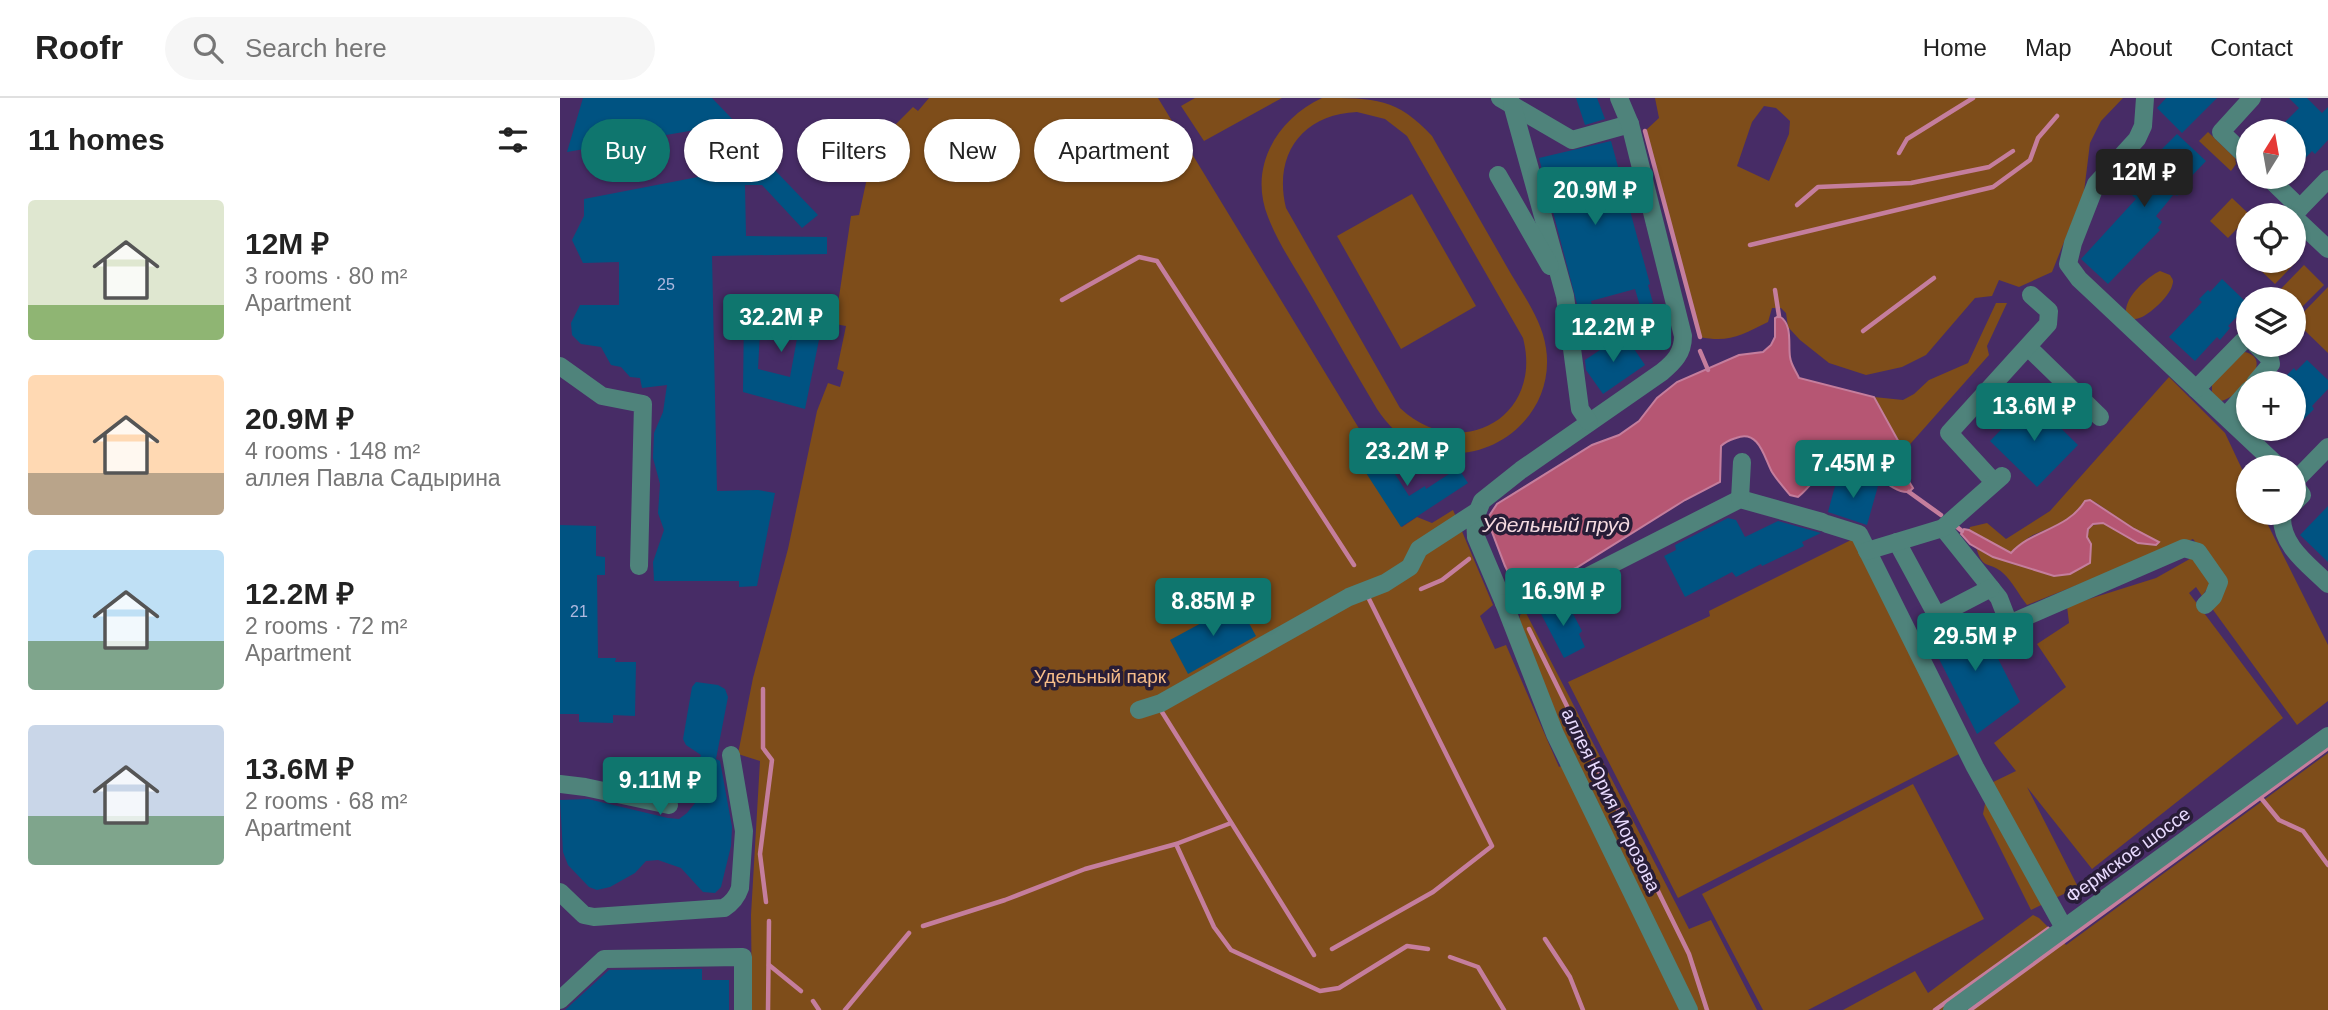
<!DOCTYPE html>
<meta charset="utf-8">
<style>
body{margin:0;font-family:Arial,sans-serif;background:#f6f6f6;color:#222;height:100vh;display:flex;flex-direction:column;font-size:26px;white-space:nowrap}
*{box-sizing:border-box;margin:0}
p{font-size:23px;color:#767676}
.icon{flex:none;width:38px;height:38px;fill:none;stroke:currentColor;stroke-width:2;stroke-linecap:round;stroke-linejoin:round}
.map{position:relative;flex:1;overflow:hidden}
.side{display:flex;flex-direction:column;background:#fff;width:560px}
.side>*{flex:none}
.guide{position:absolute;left:21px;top:21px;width:665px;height:63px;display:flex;gap:14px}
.needle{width:46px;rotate:11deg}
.buttons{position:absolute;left:1676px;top:21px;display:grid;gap:14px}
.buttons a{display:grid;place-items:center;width:70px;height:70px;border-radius:50%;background:#fff;box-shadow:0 2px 5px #0004;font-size:35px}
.price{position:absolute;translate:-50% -60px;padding:0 16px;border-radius:7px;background:#0f766e;color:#fff;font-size:23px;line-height:46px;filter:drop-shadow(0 2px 4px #0008)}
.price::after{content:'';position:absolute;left:50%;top:42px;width:21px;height:16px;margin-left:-10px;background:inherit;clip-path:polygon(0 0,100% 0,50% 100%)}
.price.on{background:#222;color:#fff}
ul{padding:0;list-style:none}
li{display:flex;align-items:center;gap:21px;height:175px;padding:0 28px}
li span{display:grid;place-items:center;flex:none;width:196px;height:140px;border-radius:7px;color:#555}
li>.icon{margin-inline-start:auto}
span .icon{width:84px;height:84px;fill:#fffc;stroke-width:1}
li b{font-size:30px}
h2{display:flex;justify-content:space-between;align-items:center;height:84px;padding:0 28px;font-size:30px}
.chip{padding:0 24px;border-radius:32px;background:#fff;box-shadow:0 2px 5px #0004;font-size:24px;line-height:63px}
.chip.on{background:#0f766e;color:#fff}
header{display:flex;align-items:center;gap:42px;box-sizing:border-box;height:98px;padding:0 35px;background:#fff;border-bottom:2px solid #e0e0e0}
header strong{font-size:33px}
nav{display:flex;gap:38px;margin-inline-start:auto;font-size:24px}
.search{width:490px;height:63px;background:#f6f6f6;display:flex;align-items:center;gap:18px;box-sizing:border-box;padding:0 24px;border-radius:38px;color:#767676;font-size:26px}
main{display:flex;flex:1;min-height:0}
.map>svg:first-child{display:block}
</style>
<header>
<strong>Roofr</strong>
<div class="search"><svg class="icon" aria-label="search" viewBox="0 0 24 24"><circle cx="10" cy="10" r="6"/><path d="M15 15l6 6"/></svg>Search here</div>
<nav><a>Home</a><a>Map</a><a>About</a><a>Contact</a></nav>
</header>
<main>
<section class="side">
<h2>11 homes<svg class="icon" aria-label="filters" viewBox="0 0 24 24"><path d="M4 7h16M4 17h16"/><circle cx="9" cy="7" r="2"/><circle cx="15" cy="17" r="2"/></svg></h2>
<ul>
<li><span style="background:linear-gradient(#dfe7d0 75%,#8fb573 0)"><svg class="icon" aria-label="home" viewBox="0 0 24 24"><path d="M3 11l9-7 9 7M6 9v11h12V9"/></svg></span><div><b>12M ₽</b><p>3 rooms · 80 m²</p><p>Apartment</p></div></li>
<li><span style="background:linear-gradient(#ffd9b3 70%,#b9a48a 0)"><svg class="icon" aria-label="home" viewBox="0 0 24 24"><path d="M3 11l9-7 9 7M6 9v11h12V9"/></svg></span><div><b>20.9M ₽</b><p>4 rooms · 148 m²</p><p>аллея Павла Садырина</p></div></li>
<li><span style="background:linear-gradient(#bfe0f5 65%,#7fa58c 0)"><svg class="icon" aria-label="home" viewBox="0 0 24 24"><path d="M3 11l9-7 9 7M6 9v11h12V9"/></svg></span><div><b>12.2M ₽</b><p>2 rooms · 72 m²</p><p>Apartment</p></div></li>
<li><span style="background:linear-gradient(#c9d6e8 65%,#7fa58c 0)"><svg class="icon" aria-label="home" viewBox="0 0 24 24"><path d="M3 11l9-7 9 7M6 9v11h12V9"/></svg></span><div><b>13.6M ₽</b><p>2 rooms · 68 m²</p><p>Apartment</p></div></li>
</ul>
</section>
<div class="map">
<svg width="1768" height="912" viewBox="0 0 1768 912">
<rect width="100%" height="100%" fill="#472c66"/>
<g fill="#7e4d1a" fill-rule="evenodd">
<polygon points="369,0 598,0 803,337 798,361 842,429 857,419 872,425 893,412 933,507 920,518 935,551 946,547 999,669 1015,662 959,525 960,517 965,513 1129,831 1151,822 1197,912 192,912 191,817 200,663 178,656 193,580 228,451 257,313 268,285 280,289 284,274 277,271 286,228 275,226 291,118 299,117 312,57 301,43 326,36 353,9 358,13"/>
<polygon points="635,0 722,0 644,43 621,8"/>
<path d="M762 0C815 0 837 0 872 38 897 82 922 125 947 169 961 194 982 221 986 250 997 322 921 377 856 347 839 339 827 326 817 311 795 274 774 237 752 199 737 173 719 147 708 119 688 69 717 21 762 0ZM797 14 825 21 847 38 963 240C984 320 899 366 840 310L726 110C713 57 742 16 797 14Z"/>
<path d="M1095 0H1563L1541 23 1530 45 1524 94 1492 174 1459 189 1439 182 1432 198 1415 200 1366 257 1342 269 1306 277 1269 265 1240 242 1228 229 1226 215 1221 210H1212L1208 224C1182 237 1169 245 1140 239L1085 33 1099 20ZM1204 8 1216 10 1230 23 1229 36 1209 83 1177 68 1192 24Z"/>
<polygon points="1648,34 1675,60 1676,66 1671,73 1639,43"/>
<polygon points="852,96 916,208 841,251 777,138"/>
<polygon points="1672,100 1690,117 1668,140 1650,123"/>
<polygon points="1734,160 1737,163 1715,186 1697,169 1702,163 1734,163"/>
<polygon points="1744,167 1764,187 1734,217 1734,201 1713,199"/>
<path d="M1600 173 1610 177C1613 182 1614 182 1612 188 1609 199 1585 222 1574 221L1566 214C1565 199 1587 179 1600 173Z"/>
<polygon points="1768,189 1768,255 1735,223"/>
<polygon points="1436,205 1447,205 1427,248 1429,257 1344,353 1314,299 1343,302 1354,296 1369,282 1408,265"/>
<path d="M1685 254C1716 262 1677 300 1661 303L1652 294V286L1680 256Z"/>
<path d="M1609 279 1665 335 1689 386V415H1702L1768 547V603L1737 627 1651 509 1666 482 1633 441 1467 507C1459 497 1452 483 1443 475 1429 462 1423 474 1416 449L1452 466 1473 470 1527 439 1530 428 1543 425 1578 445 1598 444 1574 431 1535 404 1525 403C1512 423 1494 428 1473 437 1465 441 1458 450 1451 455L1409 432 1410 429 1427 425 1446 441 1490 413Z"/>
<polygon points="1293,441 1399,656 1118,800 1008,584 1150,518 1149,513"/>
<polygon points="1635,458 1651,485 1642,498 1636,489 1629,495 1723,620 1532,771 1467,689 1518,789 1471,812 1423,716 1429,686 1456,673 1434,645 1506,589 1477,546 1509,525 1507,508 1596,480"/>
<polygon points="1768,655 1768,912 1283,912 1355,873 1368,895 1473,817 1479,820 1506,847"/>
<polygon points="1353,686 1424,821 1248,912 1203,912 1142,796"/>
</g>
<g fill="#b65673" stroke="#c57e9d" stroke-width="2">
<path d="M1219 218C1233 226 1228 245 1230 259 1231 267 1236 273 1239 280L1314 299 1346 357 1339 367 1353 390 1349 394C1328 396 1308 361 1279 357 1262 369 1253 387 1238 399L1230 397C1224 390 1217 382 1212 374 1204 359 1199 331 1176 340 1170 342 1166 343 1161 348L1160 384 1125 402 1016 470 1001 476H991C984 486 978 488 966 490L952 482 945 468 929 426V418L937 406 1032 347 1059 337 1079 323 1097 300 1117 284 1179 257 1203 254 1211 247 1215 239V220Z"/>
<path d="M1530 402 1574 431 1599 444 1596 447 1578 445 1543 425 1533 426 1528 431 1527 439 1531 446 1530 465 1510 476 1494 478 1433 459 1410 446 1401 436 1404 431 1409 432 1451 455C1473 431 1507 432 1525 403Z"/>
</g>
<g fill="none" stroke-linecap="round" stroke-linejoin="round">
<g stroke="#c57e9d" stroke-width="4.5">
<polyline points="1085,33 1140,239"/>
<polyline points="1339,55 1347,41 1413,0"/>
<polyline points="1237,107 1258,89 1351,85 1429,69 1453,53"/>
<polyline points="1190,147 1433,89 1470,62 1478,40 1497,18"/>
<polyline points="1215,192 1219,218"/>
<polyline points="502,202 579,159 597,163 794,467"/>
<polyline points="1303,233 1374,180"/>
<polyline points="1140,253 1148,272"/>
<polyline points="1349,394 1381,417"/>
<polyline points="1397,429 1402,433"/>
<polyline points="861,491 882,482 909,461"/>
<polyline points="969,531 1129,856 1147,912"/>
<polyline points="203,591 203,650 212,662 200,756 206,804"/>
<polyline points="602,614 754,857"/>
<polyline points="1701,700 1719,722 1743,733 1768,767"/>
<polyline points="616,746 654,829 671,852 760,893 779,890 847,848 868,851"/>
<polyline points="363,828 445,802 525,771 616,746 671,725"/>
<polyline points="985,841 1010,879 1023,912"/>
<polyline points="772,851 873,794 932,748 807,497"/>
<polyline points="890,859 918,869 944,912"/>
<polyline points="209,867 241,893"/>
<polyline points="253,903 259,912"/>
<polyline points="208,912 209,823"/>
<polyline points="285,912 349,835"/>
<polyline points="1375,912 1488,831"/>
<polyline points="1410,912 1768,650"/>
</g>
</g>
<g fill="#005382" fill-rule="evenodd">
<polygon points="23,0 152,0 176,25 7,54"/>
<polygon points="1016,0 1037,0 1045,21 1025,27"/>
<polygon points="1606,0 1657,0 1622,35 1597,10"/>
<polygon points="1729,0 1747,0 1762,15 1768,9 1768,42 1755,56 1752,53 1734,72 1734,33 1720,33 1727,26 1725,24 1739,10"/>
<polygon points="1617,36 1646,63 1625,85 1628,87 1617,98 1614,96 1596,118 1602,124 1598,130 1600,132 1548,186 1521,161 1576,101 1568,93 1578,82 1575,80 1586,69 1589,71 1603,54 1601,52"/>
<polygon points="1051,43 1090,186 1088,187 1093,205 1080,208 1075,191 1031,203 1037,226 1023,229 979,60"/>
<polygon points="207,64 258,117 242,130 202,87 185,87 186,138 267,139 267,156 152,158 157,393 198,392 215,395 197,488 179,489 179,483 94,483 93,464 104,432 98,415 100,386 93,360 94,335 103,314 107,287 82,290 80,280 70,279 61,269 51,267 41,249 21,246 12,237 11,225 20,207 59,207 59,164 23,165 12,142 24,118 24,101 169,73 168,65"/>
<polygon points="1662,181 1686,204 1681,210 1683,212 1668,228 1670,230 1660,242 1657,239 1635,263 1609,239 1642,204 1639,201 1648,192 1650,194"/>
<path d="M265 212 245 311 183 294 184 213ZM200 234 238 235 230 279 198 271Z"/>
<polygon points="1064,236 1085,267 1043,296 1026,272 1025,262"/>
<polygon points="1747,262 1768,282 1768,291 1752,308 1754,311 1743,322 1741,320 1734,327 1734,285 1719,285 1734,270 1736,273"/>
<polygon points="1471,301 1518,347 1477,389 1430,343"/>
<polygon points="817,348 849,398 865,388 866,391 898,370 908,385 841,429 797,361"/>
<polygon points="1278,377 1318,388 1307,427 1268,414"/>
<polygon points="1768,408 1768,464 1740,437"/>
<polygon points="1168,420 1176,422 1185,439 1218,423 1261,435 1242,444 1244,448 1202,468 1201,466 1176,479 1172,474 1125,499 1104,458 1116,452 1115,447"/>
<polygon points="0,427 36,428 36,458 45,459 45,477 37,477 38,560 56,560 55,564 76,564 75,618 53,617 53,625 19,624 19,616 0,616"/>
<polygon points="1001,503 1005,510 1010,510 1022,533 1019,536 1025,549 1004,560 979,512"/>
<polygon points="678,505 696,538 628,576 610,542"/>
<polygon points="1416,517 1460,604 1417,636 1369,541"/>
<polygon points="136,584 158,587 165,591 168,599 156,661 160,663 172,729 171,748 161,789 155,795 143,794 121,770 98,762 86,763 75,775 50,789 37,792 29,789 8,767 3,754 0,702 28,701 108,720 119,721 127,715 136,704 132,678 141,657 126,647 123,641 132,589"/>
<polygon points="142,871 142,882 169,882 169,912 5,912 49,872"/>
</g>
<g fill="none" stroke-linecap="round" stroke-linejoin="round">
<g stroke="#4f837b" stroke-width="18">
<polyline points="940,0 1012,42 1070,26"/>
<path d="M1059 0 1070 26 1123 238C1123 255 1114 264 1102 274L961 372 922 403 915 420 916 439 944 505 1003 491 1180 401 1262 424"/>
<polyline points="1585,0 1583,28 1577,41 1536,86 1513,145 1508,166 1519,181 1719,369"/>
<polyline points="952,6 1005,198 1020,311 1029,324"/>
<polyline points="1689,61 1661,34 1692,0"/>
<polyline points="938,77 990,168"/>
<polyline points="1708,79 1740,110 1734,117"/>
<polyline points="1740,110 1768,81"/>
<polyline points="1734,119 1768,151"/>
<polyline points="1468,249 1540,319"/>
<polyline points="0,268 42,298 83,306 79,468"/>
<polyline points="1695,285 1711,266 1710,261 1696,247"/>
<polyline points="1636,291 1683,243 1689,242"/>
<polyline points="1666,318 1689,292"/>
<polyline points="1434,384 1389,335 1488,226 1489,213 1471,197"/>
<polyline points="1734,384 1768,349"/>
<polyline points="1734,386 1742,397 1734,405"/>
<polyline points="1180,401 1182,364"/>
<path d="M1725 415 1722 418C1721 448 1748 466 1768 486"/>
<polyline points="1267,426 1299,436 1415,669 1504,830"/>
<polyline points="1383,430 1439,500 1449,526 1624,450 1638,454 1659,484 1653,499 1645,507"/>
<polyline points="1337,444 1377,518 1431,490"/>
<polyline points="1307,453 1383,430 1442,378"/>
<polyline points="944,505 995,636 1129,912"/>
<polyline points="579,612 601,605 789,499 825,485 850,469 859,451 916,414"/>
<polyline points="0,686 25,689 109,707"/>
<path d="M0 794 24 817 34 819 164 810C172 805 177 799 180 790L184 733 171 657"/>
<polyline points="0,902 44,861 183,859 183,912"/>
<polyline points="1392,912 1768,638"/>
</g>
</g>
<g text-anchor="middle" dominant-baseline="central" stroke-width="7" stroke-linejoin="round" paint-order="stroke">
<g font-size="16" fill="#afb9e0">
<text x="106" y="186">25</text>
<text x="19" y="513">21</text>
</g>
<g font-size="19" fill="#f7bd89" stroke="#281d37">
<text x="540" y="578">Удельный парк</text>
</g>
<g font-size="19" fill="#e9dbff" stroke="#281d37">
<text transform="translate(1051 702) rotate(64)">аллея Юрия Морозова</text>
<text transform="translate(1568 757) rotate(-36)">Фермское шоссе</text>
</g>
<g font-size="21" font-style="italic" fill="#f5dae0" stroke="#281d37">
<text x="996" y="426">Удельный пруд</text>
</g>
</g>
</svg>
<div class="buttons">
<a><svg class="needle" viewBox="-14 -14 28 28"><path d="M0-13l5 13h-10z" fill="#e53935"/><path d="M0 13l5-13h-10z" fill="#767676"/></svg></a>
<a><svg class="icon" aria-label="locate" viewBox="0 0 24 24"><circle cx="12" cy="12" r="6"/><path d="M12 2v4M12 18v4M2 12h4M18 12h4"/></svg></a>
<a><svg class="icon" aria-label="layers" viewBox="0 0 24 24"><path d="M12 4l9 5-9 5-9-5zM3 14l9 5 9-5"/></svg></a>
<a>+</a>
<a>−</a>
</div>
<b class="price on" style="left:1584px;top:111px">12M ₽</b>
<b class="price" style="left:1035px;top:129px">20.9M ₽</b>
<b class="price" style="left:221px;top:256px">32.2M ₽</b>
<b class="price" style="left:1053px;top:266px">12.2M ₽</b>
<b class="price" style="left:1474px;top:345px">13.6M ₽</b>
<b class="price" style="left:847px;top:390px">23.2M ₽</b>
<b class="price" style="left:1293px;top:402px">7.45M ₽</b>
<b class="price" style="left:1003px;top:530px">16.9M ₽</b>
<b class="price" style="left:653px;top:540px">8.85M ₽</b>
<b class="price" style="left:1415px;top:575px">29.5M ₽</b>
<b class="price" style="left:100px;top:719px">9.11M ₽</b>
<div class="guide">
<a class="chip on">Buy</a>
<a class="chip">Rent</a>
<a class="chip">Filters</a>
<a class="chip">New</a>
<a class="chip">Apartment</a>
</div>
</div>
</main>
